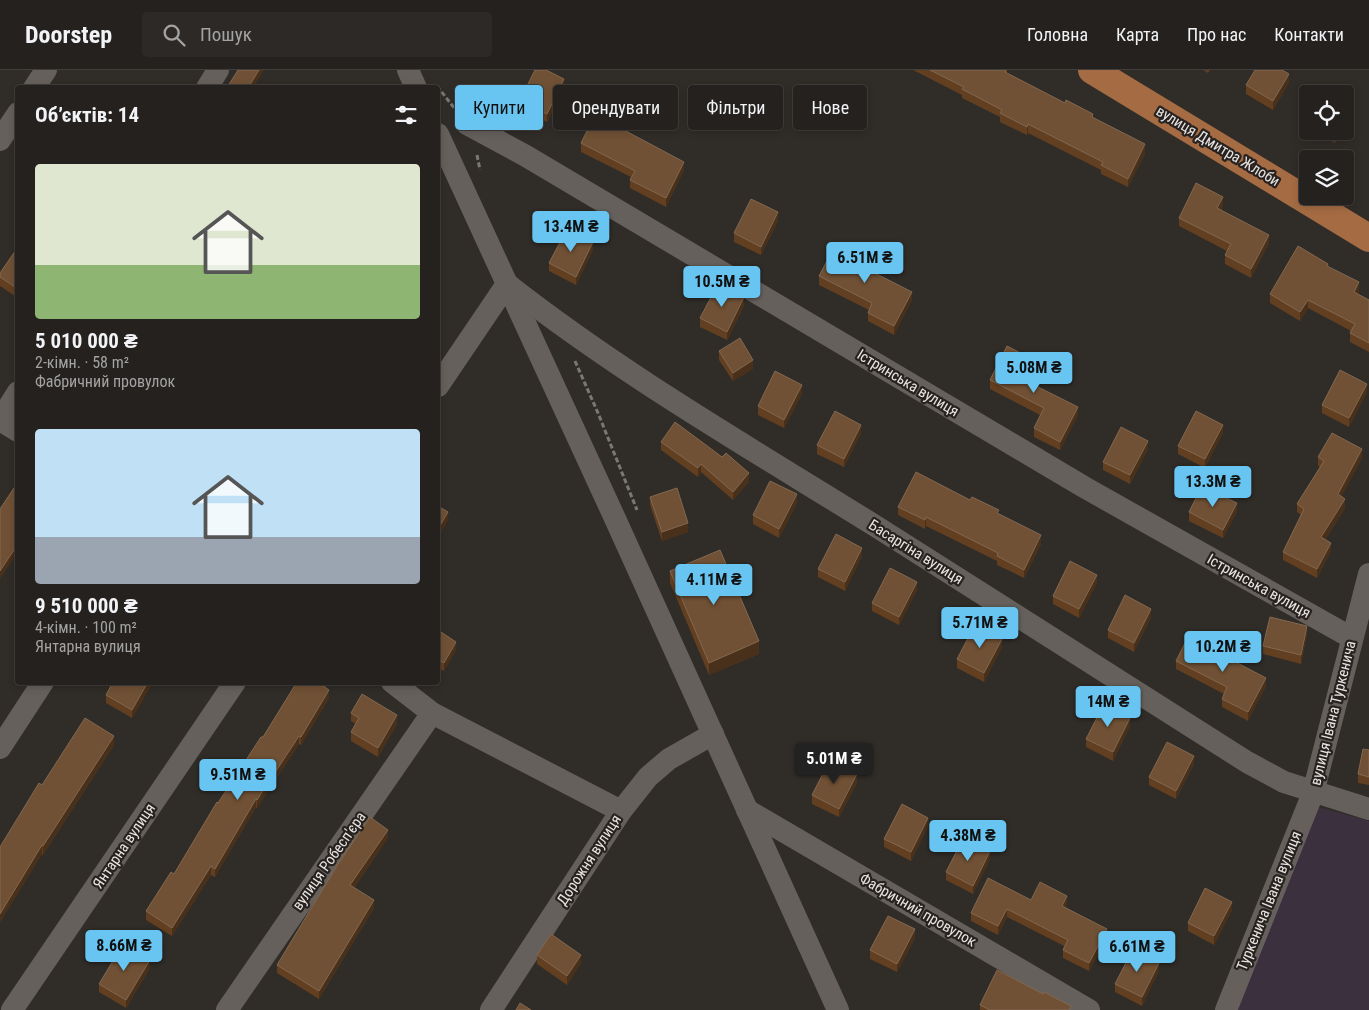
<!DOCTYPE html>
<html lang="uk">
<meta charset="utf-8">
<style>
body{margin:0;font-family:"Roboto Condensed",sans-serif;background:#2c2927;color:#f1f3f6;height:100vh;display:flex;flex-direction:column;font-size:19px;white-space:nowrap}
*{box-sizing:border-box;margin:0}
p{font-size:16px;color:#a3a3a4}
.icon{flex:none;width:28px;height:28px;fill:none;stroke:currentColor;stroke-width:2;stroke-linecap:round;stroke-linejoin:round}
.map{position:relative;flex:1;overflow:hidden}
.drawer{position:absolute;left:15px;top:15px;width:425px;height:600px;display:flex;flex-direction:column;background:#24211e;border-radius:5px;box-shadow:0 2px 8px #0003,0 0 0 1px #413e3c}
.drawer>*{flex:none}
.hud{position:absolute;left:455px;top:15px;width:475px;height:45px;display:flex;gap:10px}
.fabs{position:absolute;left:1299px;top:15px;display:grid;gap:10px}
.fabs a{display:grid;place-items:center;width:55px;height:55px;border-radius:5px;background:#24211e;box-shadow:0 2px 8px #0003,0 0 0 1px #413e3c;font-size:25px}
.price{position:absolute;translate:-50% -42px;padding:0 11px;border-radius:5px;background:#68c4f0;color:#111;font-size:16px;line-height:32px;filter:drop-shadow(0 1px 2px #0008)}
.price::after{content:'';position:absolute;left:50%;top:30px;width:15px;height:11px;margin-left:-8px;background:inherit;clip-path:polygon(0 0,100% 0,50% 100%)}
.price.selected{background:#222;color:#fff}
ul{padding:0;list-style:none}
li{display:grid;align-content:center;gap:10px;height:265px;padding:0 20px}
li span{display:grid;place-items:center;height:155px;border-radius:5px;color:#555}
li>.icon{margin-inline-start:auto}
span .icon{width:90px;height:90px;fill:#fffc;stroke-width:1}
li b{font-size:21px}
h2{display:flex;justify-content:space-between;align-items:center;height:60px;padding:0 20px;font-size:21px}
.chip{padding:0 18px;border-radius:5px;background:#24211e;box-shadow:0 2px 8px #0003,0 0 0 1px #413e3c;font-size:18px;line-height:45px}
.chip.selected{background:#68c4f0;color:#111}
header{display:flex;align-items:center;gap:30px;box-sizing:border-box;height:70px;padding:0 25px;background:#24211e;border-bottom:1px solid #413e3c}
header strong{font-size:24px}
nav{display:flex;gap:28px;margin-inline-start:auto;font-size:18px}
.search{width:350px;height:45px;background:#2c2927;display:flex;align-items:center;gap:12px;box-sizing:border-box;padding:0 18px;border-radius:5px;color:#a3a3a4;font-size:19px}
.map>svg:first-child{display:block}
</style>
<header>
<strong>Doorstep</strong>
<div class="search"><svg class="icon" aria-label="search" viewBox="0 0 24 24"><circle cx="10" cy="10" r="6"/><path d="M15 15l6 6"/></svg>Пошук</div>
<nav><a>Головна</a><a>Карта</a><a>Про нас</a><a>Контакти</a></nav>
</header>
<div class="map">
<svg width="1369" height="940" viewBox="0 0 1369 940">
<rect width="100%" height="100%" fill="#302c28"/>
<polygon fill="#3b303e" points="1300,732 1369,751 1369,940 1216,940"/>
<g fill="none" stroke-linecap="round" stroke-linejoin="round">
<g stroke="#7b7874" stroke-width="3" stroke-dasharray="5 2.5" stroke-linecap="butt">
<polyline points="437,16 455,39"/>
<polyline points="477,85 480,100"/>
<polyline points="575,291 598,343 637,440"/>
</g>
<g stroke="#65605c" stroke-width="22">
<polyline points="408,0 416,18"/>
<polyline points="34,18 46,0"/>
<polyline points="207,18 218,0"/>
<polyline points="467,54 526,86 1084,417 1352,568"/>
<polyline points="438,64 612,442 838,940"/>
<polyline points="0,70 18,43"/>
<path d="M438 316 507 214C623 305 752 379 877 457 1000 534 1123 613 1247 692L1284 712 1369 739"/>
<polyline points="0,350 18,322"/>
<polyline points="0,350 18,361"/>
<polyline points="392,612 432,643 621,741"/>
<polyline points="0,678 43,612"/>
<polyline points="747,740 1089,940"/>
<polyline points="12,940 235,612"/>
<polyline points="227,940 432,643"/>
<polyline points="491,940 621,741 648,707 669,689 713,664"/>
<polyline points="1226,940 1313,723 1369,504"/>
</g>
<polyline stroke="#a56c43" stroke-width="28" points="1092,0 1369,168"/>
</g>
<g fill="#623f20">
<polygon points="913,0 1007,0 1007,3 1093,48 1145,83 1128,117 1101,104 1101,100 1028,63 1027,65 1000,52 1000,47 962,28 962,25"/>
<polygon points="1203,0 1210,0 1208,3"/>
<polygon points="1289,13 1273,40 1246,24 1246,15"/>
<polygon points="564,18 547,52 520,39 520,30"/>
<polygon points="625,61 684,100 666,137 630,118 630,110 631,107 581,82 581,73"/>
<polygon points="1316,61 1342,61 1335,73"/>
<polygon points="1223,135 1221,140 1269,173 1251,208 1225,194 1225,185 1227,181 1179,156 1179,148"/>
<polygon points="778,151 761,185 734,172 734,163"/>
<polygon points="18,177 18,228 0,216 0,203"/>
<polygon points="593,180 576,215 549,201 549,193"/>
<polygon points="864,194 862,197 912,230 894,265 868,251 868,243 869,240 819,215 819,206"/>
<polygon points="1328,197 1359,221 1358,224 1369,230 1369,282 1350,272 1350,263 1351,261 1308,238 1300,251 1270,233 1270,224"/>
<polygon points="744,236 727,270 700,257 700,248"/>
<polygon points="719,281 753,299 733,311 719,290"/>
<polygon points="1034,298 1027,311 1078,345 1060,380 1034,367 1034,358 1040,345 990,319 990,310"/>
<polygon points="1367,322 1349,357 1322,343 1322,335"/>
<polygon points="802,324 784,358 758,345 758,336"/>
<polygon points="861,363 844,397 817,384 817,375"/>
<polygon points="1223,363 1205,398 1178,384 1178,376"/>
<polygon points="661,372 749,412 733,430 701,402 698,407 661,380"/>
<polygon points="1148,379 1130,414 1103,400 1103,392"/>
<polygon points="1318,387 1362,388 1341,427 1345,438 1325,470 1331,481 1317,508 1283,490 1283,482 1301,445 1297,442 1297,434 1320,397 1318,396"/>
<polygon points="650,427 688,462 662,471 650,435"/>
<polygon points="970,430 999,444 1041,474 1024,508 997,495 997,491 926,456 925,459 898,445 898,437"/>
<polygon points="797,433 779,468 753,454 753,445"/>
<polygon points="1189,442 1237,442 1223,468 1189,451"/>
<polygon points="862,486 845,521 818,507 818,499"/>
<polygon points="670,501 759,584 709,605 670,513"/>
<polygon points="1097,513 1079,548 1053,534 1053,526"/>
<polygon points="917,520 899,555 872,541 872,533"/>
<polygon points="1151,547 1134,582 1108,568 1108,560"/>
<polygon points="438,560 456,580 444,601 438,598"/>
<polygon points="1307,564 1301,594 1263,584 1263,576"/>
<polygon points="1002,577 984,612 957,598 957,589"/>
<polygon points="1176,591 1266,616 1248,651 1222,637 1222,629 1224,624 1176,599"/>
<polygon points="153,612 132,648 106,633 106,625"/>
<polygon points="329,628 301,675 299,674 257,738 256,737 215,807 211,805 172,866 146,850 146,841 174,804 263,667"/>
<polygon points="351,643 397,654 378,687 351,671 351,662 356,654 351,651"/>
<polygon points="1130,656 1113,691 1086,677 1086,669"/>
<polygon points="114,675 43,785 42,784 0,852 0,777 42,715"/>
<polygon points="1369,680 1369,715 1358,713 1358,704"/>
<polygon points="1194,694 1176,729 1149,715 1149,707"/>
<polygon points="857,713 839,747 812,734 812,725"/>
<polygon points="928,756 911,791 884,777 884,769"/>
<polygon points="388,768 354,818 374,838 319,929 277,903 277,895"/>
<polygon points="990,789 973,824 946,810 946,802"/>
<polygon points="1031,830 1067,835 1065,837 1107,867 1089,901 1063,888 1063,880 1064,876 1007,847 998,865 971,851 971,843"/>
<polygon points="1232,840 1214,875 1188,861 1188,853"/>
<polygon points="915,868 897,902 870,889 870,880"/>
<polygon points="537,885 581,893 567,915 537,894"/>
<polygon points="150,898 126,938 99,922 99,914"/>
<polygon points="1159,901 1142,936 1115,922 1115,914"/>
<polygon points="980,935 1071,940 980,940"/>
</g>
<g fill="#48301a">
<polygon points="259,0 264,0 253,18 248,18"/>
<polygon points="1289,4 1289,13 1273,40 1273,31"/>
<polygon points="564,9 564,18 547,52 547,44"/>
<polygon points="1351,37 1351,46 1345,56 1345,47"/>
<polygon points="625,52 625,61 622,59"/>
<polygon points="1028,54 1028,63 1027,65 1027,57"/>
<polygon points="1337,61 1342,61 1335,73 1335,64"/>
<polygon points="1145,74 1145,83 1128,117 1128,109"/>
<polygon points="684,92 684,100 666,137 666,128"/>
<polygon points="1223,127 1223,135 1217,146 1217,138"/>
<polygon points="778,142 778,151 761,185 761,177"/>
<polygon points="1269,165 1269,173 1251,208 1251,199"/>
<polygon points="593,172 593,180 576,215 576,207"/>
<polygon points="864,185 864,194 859,203 859,195"/>
<polygon points="1359,212 1359,221 1354,231 1354,222"/>
<polygon points="912,222 912,230 894,265 894,256"/>
<polygon points="744,227 744,236 727,270 727,262"/>
<polygon points="1308,230 1308,238 1300,251 1300,242"/>
<polygon points="753,290 753,299 733,311 733,303"/>
<polygon points="1034,290 1034,298 1024,318 1024,310"/>
<polygon points="1367,314 1367,322 1349,357 1349,348"/>
<polygon points="802,315 802,324 784,358 784,350"/>
<polygon points="1078,337 1078,345 1060,380 1060,372"/>
<polygon points="861,355 861,363 844,397 844,389"/>
<polygon points="1223,355 1223,363 1205,398 1205,389"/>
<polygon points="1148,371 1148,379 1130,414 1130,405"/>
<polygon points="1362,379 1362,388 1338,433 1338,424"/>
<polygon points="701,394 701,402 698,407 698,398"/>
<polygon points="749,403 749,412 733,430 733,422"/>
<polygon points="797,424 797,433 779,468 779,459"/>
<polygon points="1345,429 1345,438 1321,476 1321,467"/>
<polygon points="1237,433 1237,442 1223,468 1223,460"/>
<polygon points="448,442 448,451 438,468 438,459"/>
<polygon points="926,447 926,456 925,459 925,450"/>
<polygon points="688,453 688,462 662,471 662,462"/>
<polygon points="1041,465 1041,474 1024,508 1024,500"/>
<polygon points="1331,473 1331,481 1317,508 1317,499"/>
<polygon points="18,474 18,482 0,509 0,501"/>
<polygon points="862,478 862,486 845,521 845,512"/>
<polygon points="1097,505 1097,513 1079,548 1079,539"/>
<polygon points="917,512 917,520 899,555 899,547"/>
<polygon points="1151,539 1151,547 1134,582 1134,573"/>
<polygon points="1307,556 1307,564 1301,594 1301,585"/>
<polygon points="1002,569 1002,577 984,612 984,603"/>
<polygon points="759,571 759,584 709,605 709,593"/>
<polygon points="456,572 456,580 444,601 444,593"/>
<polygon points="1266,608 1266,616 1248,651 1248,642"/>
<polygon points="148,612 153,612 132,648 132,640"/>
<polygon points="329,620 329,628 301,675 301,667"/>
<polygon points="397,645 397,654 378,687 378,678"/>
<polygon points="1130,648 1130,656 1113,691 1113,682"/>
<polygon points="114,666 114,675 43,785 43,776"/>
<polygon points="299,666 299,674 257,738 257,730"/>
<polygon points="1194,686 1194,694 1176,729 1176,721"/>
<polygon points="857,704 857,713 839,747 839,739"/>
<polygon points="256,729 256,737 215,807 215,799"/>
<polygon points="928,748 928,756 911,791 911,782"/>
<polygon points="388,760 388,768 350,824 350,815"/>
<polygon points="42,775 42,784 0,852 0,844"/>
<polygon points="990,781 990,789 973,824 973,816"/>
<polygon points="211,796 211,805 172,866 172,858"/>
<polygon points="1067,826 1067,835 1062,844 1062,836"/>
<polygon points="374,830 374,838 319,929 319,921"/>
<polygon points="1232,832 1232,840 1214,875 1214,866"/>
<polygon points="1007,839 1007,847 998,865 998,856"/>
<polygon points="915,859 915,868 897,902 897,894"/>
<polygon points="1107,859 1107,867 1089,901 1089,893"/>
<polygon points="581,885 581,893 567,915 567,906"/>
<polygon points="150,890 150,898 126,938 126,930"/>
<polygon points="1159,893 1159,901 1142,936 1142,927"/>
</g>
<g fill="#705135" stroke="#836850">
<polygon points="238,0 259,0 248,18 230,18 228,16"/>
<polygon points="535,0 546,0 564,9 547,44 520,30"/>
<polygon points="930,0 1006,0 1005,2 1065,33 1066,30 1093,44 1092,47 1145,74 1128,109 1101,95 1103,92 1028,54 1027,57 1000,43 1002,40 962,19 964,17"/>
<polygon points="1255,0 1282,0 1289,4 1273,31 1246,15"/>
<polygon points="1345,34 1351,37 1345,47"/>
<polygon points="598,39 625,52 622,59 684,92 666,128 630,110 635,101 581,73"/>
<polygon points="1330,61 1337,61 1335,64"/>
<polygon points="1196,113 1223,127 1217,138 1269,165 1251,199 1225,185 1231,174 1179,148"/>
<polygon points="751,129 778,142 761,177 734,163"/>
<polygon points="567,159 593,172 576,207 549,193"/>
<polygon points="837,172 864,185 859,195 912,222 894,256 868,243 872,233 819,206"/>
<polygon points="1298,176 1328,194 1327,196 1359,212 1354,222 1369,230 1369,273 1350,263 1355,254 1308,230 1300,242 1270,224"/>
<polygon points="18,177 18,219 0,207 0,203"/>
<polygon points="718,214 744,227 727,262 700,248"/>
<polygon points="740,268 753,290 733,303 719,281"/>
<polygon points="1007,276 1034,290 1024,310 1078,337 1060,372 1034,358 1044,338 990,310"/>
<polygon points="1340,300 1367,314 1349,348 1322,335"/>
<polygon points="775,301 802,315 784,350 758,336"/>
<polygon points="835,341 861,355 844,389 817,375"/>
<polygon points="1196,341 1223,355 1205,389 1178,376"/>
<polygon points="675,352 722,387 726,383 749,403 733,422 701,394 698,398 661,372"/>
<polygon points="1121,357 1148,371 1130,405 1103,392"/>
<polygon points="1332,363 1362,379 1338,424 1345,429 1321,467 1331,473 1317,499 1283,482 1304,439 1297,434 1324,391 1318,387"/>
<polygon points="916,402 970,430 972,427 999,440 997,443 1041,465 1024,500 997,486 998,483 926,447 925,450 898,437"/>
<polygon points="770,411 797,424 779,459 753,445"/>
<polygon points="18,412 18,474 0,501 0,439"/>
<polygon points="1202,416 1237,433 1223,460 1189,442"/>
<polygon points="677,418 688,453 662,462 650,427"/>
<polygon points="438,436 448,442 438,459"/>
<polygon points="836,464 862,478 845,512 818,499"/>
<polygon points="720,480 759,571 709,593 670,501"/>
<polygon points="1070,491 1097,505 1079,539 1053,526"/>
<polygon points="890,498 917,512 899,547 872,533"/>
<polygon points="1125,525 1151,539 1134,573 1108,560"/>
<polygon points="1270,547 1307,556 1301,585 1263,576"/>
<polygon points="975,555 1002,569 984,603 957,589"/>
<polygon points="438,560 456,572 444,593 438,589"/>
<polygon points="1188,567 1266,608 1248,642 1222,629 1227,617 1176,591"/>
<polygon points="113,612 148,612 132,640 106,625"/>
<polygon points="297,612 318,612 329,620 301,667 299,666 257,730 256,729 215,799 211,796 172,858 146,841 171,802 174,804 217,732 218,733 261,667 263,667"/>
<polygon points="362,624 397,645 378,678 351,662 359,648 351,643"/>
<polygon points="1104,634 1130,648 1113,682 1086,669"/>
<polygon points="85,648 114,666 43,776 42,775 0,844 0,777 39,713 42,715"/>
<polygon points="1167,672 1194,686 1176,721 1149,707"/>
<polygon points="1363,679 1369,680 1369,707 1358,704"/>
<polygon points="830,690 857,704 839,739 812,725"/>
<polygon points="902,734 928,748 911,782 884,769"/>
<polygon points="370,747 388,760 350,815 374,830 319,921 277,895 338,794"/>
<polygon points="964,767 990,781 973,816 946,802"/>
<polygon points="988,808 1031,830 1040,812 1067,826 1062,836 1107,859 1089,893 1063,880 1068,870 1007,839 998,856 971,843"/>
<polygon points="1205,818 1232,832 1214,866 1188,853"/>
<polygon points="888,846 915,859 897,894 870,880"/>
<polygon points="551,864 581,885 567,906 537,885"/>
<polygon points="123,874 150,890 126,930 99,914"/>
<polygon points="1133,879 1159,893 1142,927 1115,914"/>
<polygon points="997,900 1043,924 1044,922 1071,936 1069,940 990,940 980,935"/>
<polygon points="520,933 531,940 516,940"/>
</g>
<g text-anchor="middle" dominant-baseline="central" stroke-width="4.5" stroke-linejoin="round" paint-order="stroke">
<g font-size="15" fill="#e7e4e2" stroke="#27221f">
<text transform="translate(1218 76) rotate(31)">вулиця Дмитра Жлоби</text>
<text transform="translate(908 313) rotate(31)">Істринська вулиця</text>
<text transform="translate(916 482) rotate(32)">Басаргіна вулиця</text>
<text transform="translate(1259 516) rotate(29)">Істринська вулиця</text>
<text transform="translate(1333 643) rotate(-76)">вулиця Івана Туркенича</text>
<text transform="translate(124 776) rotate(-56)">Янтарна вулиця</text>
<text transform="translate(589 790) rotate(-57)">Дорожня вулиця</text>
<text transform="translate(329 791) rotate(-55)">вулиця Робесп'єра</text>
<text transform="translate(1269 831) rotate(-68)">Туркенича Івана вулиця</text>
<text transform="translate(918 840) rotate(30)">Фабричний провулок</text>
</g>
</g>
</svg>
<div class="fabs">
<a><svg class="icon" aria-label="locate" viewBox="0 0 24 24"><circle cx="12" cy="12" r="6"/><path d="M12 2v4M12 18v4M2 12h4M18 12h4"/></svg></a>
<a><svg class="icon" aria-label="layers" viewBox="0 0 24 24"><path d="M12 4l9 5-9 5-9-5zM3 14l9 5 9-5"/></svg></a>
</div>
<b class="price" style="left:571px;top:183px">13.4M ₴</b>
<b class="price" style="left:865px;top:214px">6.51M ₴</b>
<b class="price" style="left:722px;top:238px">10.5M ₴</b>
<b class="price" style="left:1034px;top:324px">5.08M ₴</b>
<b class="price" style="left:1213px;top:438px">13.3M ₴</b>
<b class="price" style="left:714px;top:536px">4.11M ₴</b>
<b class="price" style="left:980px;top:579px">5.71M ₴</b>
<b class="price" style="left:1223px;top:603px">10.2M ₴</b>
<b class="price" style="left:1108px;top:658px">14M ₴</b>
<b class="price selected" style="left:834px;top:715px">5.01M ₴</b>
<b class="price" style="left:238px;top:731px">9.51M ₴</b>
<b class="price" style="left:968px;top:792px">4.38M ₴</b>
<b class="price" style="left:124px;top:902px">8.66M ₴</b>
<b class="price" style="left:1137px;top:903px">6.61M ₴</b>
<div class="hud">
<a class="chip selected">Купити</a>
<a class="chip">Орендувати</a>
<a class="chip">Фільтри</a>
<a class="chip">Нове</a>
</div>
<section class="drawer">
<h2>Об’єктів: 14<svg class="icon" aria-label="filters" viewBox="0 0 24 24"><path d="M4 7h16M4 17h16"/><circle cx="9" cy="7" r="2"/><circle cx="15" cy="17" r="2"/></svg></h2>
<ul>
<li><span style="background:linear-gradient(#dfe7d0 65%,#8fb573 0)"><svg class="icon" aria-label="home" viewBox="0 0 24 24"><path d="M3 11l9-7 9 7M6 9v11h12V9"/></svg></span><div><b>5 010 000 ₴</b><p>2-кімн. · 58 m²</p><p>Фабричний провулок</p></div></li>
<li><span style="background:linear-gradient(#bfe0f5 70%,#9aa5b1 0)"><svg class="icon" aria-label="home" viewBox="0 0 24 24"><path d="M3 11l9-7 9 7M6 9v11h12V9"/></svg></span><div><b>9 510 000 ₴</b><p>4-кімн. · 100 m²</p><p>Янтарна вулиця</p></div></li>
</ul>
</section>
</div>
